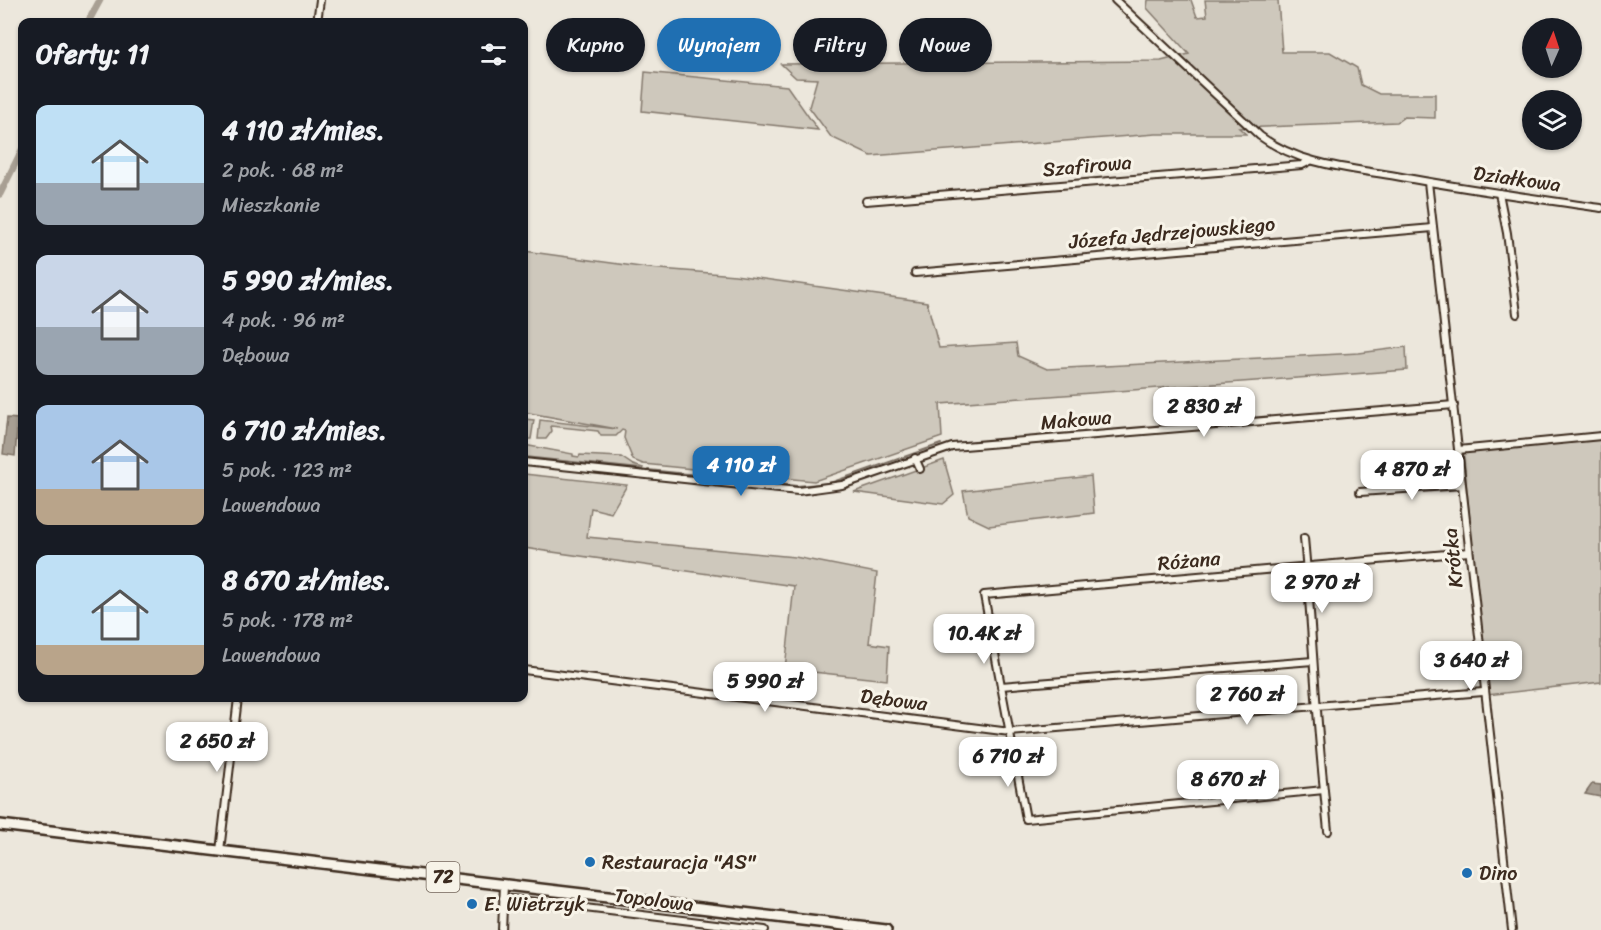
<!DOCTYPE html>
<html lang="pl">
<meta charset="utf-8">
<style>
body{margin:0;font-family:Sriracha,sans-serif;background:#20242c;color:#f1f3f6;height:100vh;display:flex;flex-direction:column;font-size:22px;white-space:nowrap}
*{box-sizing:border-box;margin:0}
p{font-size:20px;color:#9ea1a6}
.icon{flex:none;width:33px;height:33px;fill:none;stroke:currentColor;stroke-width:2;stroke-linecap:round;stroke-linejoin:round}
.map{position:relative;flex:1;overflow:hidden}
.side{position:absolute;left:18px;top:18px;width:510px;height:684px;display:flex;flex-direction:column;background:#171b24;border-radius:12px;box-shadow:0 2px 4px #0004}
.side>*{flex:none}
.guide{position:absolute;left:546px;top:18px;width:570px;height:54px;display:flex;gap:12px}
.needle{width:39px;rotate:3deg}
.fabs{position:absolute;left:1522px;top:18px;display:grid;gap:12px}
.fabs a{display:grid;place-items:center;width:60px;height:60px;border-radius:50%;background:#171b24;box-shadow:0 2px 4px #0004;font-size:30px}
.price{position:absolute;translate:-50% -51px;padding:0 14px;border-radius:12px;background:#fff;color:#222;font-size:20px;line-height:39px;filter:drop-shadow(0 2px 3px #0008)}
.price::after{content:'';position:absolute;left:50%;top:36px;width:18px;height:14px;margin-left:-9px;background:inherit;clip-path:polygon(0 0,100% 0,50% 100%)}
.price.selected{background:#1f6fb2;color:#fff}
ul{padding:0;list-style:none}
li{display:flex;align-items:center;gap:18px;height:150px;padding:0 18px}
li span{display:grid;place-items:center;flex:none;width:168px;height:120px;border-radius:12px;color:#555}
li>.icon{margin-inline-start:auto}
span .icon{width:72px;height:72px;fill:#fffc;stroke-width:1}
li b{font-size:26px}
h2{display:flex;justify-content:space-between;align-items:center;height:72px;padding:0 18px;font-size:26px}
.chip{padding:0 21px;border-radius:27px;background:#171b24;box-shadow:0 2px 4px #0004;font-size:21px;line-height:54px}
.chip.selected{background:#1f6fb2;color:#fff}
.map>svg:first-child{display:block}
</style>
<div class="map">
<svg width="1601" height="930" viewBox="0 0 1601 930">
<rect width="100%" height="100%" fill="#ece7dc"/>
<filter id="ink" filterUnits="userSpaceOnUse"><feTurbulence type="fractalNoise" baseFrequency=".0167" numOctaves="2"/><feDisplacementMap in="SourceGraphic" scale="12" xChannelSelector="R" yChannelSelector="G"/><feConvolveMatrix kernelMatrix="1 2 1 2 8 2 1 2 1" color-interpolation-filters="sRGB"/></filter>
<g filter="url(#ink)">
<g fill="#cec8bc" stroke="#84796d" stroke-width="1.5">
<polygon points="1148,0 1191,0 1197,17 1207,16 1205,0 1278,0 1282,52 1330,52 1357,68 1361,85 1379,94 1435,94 1435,118 1404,117 1397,122 1239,128 1246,134 1156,134 871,156 831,137 809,107 817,79 796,78 781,64 1161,61 1189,54 1147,8"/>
<polygon points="645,72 787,86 818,130 642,111"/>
<polygon points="524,251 648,268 735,275 927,302 939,348 1016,343 1018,356 1047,369 1359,353 1406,347 1407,370 940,404 942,437 814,481 643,464 633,460 624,438 625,431 622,430 616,436 601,436 598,431 551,426 552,431 546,439 538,439 540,420 617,429 524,412"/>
<polygon points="524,419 534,420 531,439 524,439"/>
<polygon points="1601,436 1601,682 1487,695 1463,450"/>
<polygon points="524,445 573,454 573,456 579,457 580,455 621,457 633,465 643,468 641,471 524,458"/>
<polygon points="944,460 954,495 943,504 854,492"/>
<polygon points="524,474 627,485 611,513 591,508 587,537 795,557 877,573 869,643 889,646 887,680 785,669 794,586 524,548"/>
<polygon points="1091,476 1094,513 989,526 968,516 963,491"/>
</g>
<g fill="#a89f93" stroke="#7c7064" stroke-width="1.5">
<polygon points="7,418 18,419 15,456 3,454"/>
<polygon points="1592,784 1601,785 1601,797 1585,794"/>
</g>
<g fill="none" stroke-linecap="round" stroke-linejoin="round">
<g stroke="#7c7064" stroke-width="2">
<polyline points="524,457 640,469"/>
<polyline points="648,470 718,477"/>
<polyline points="726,478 797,486 830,483 941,444"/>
</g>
<g stroke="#a89f93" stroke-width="7">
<polyline points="88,22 100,0"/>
<polyline points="0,194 22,150"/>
</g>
<defs>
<g id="street">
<path d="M1115 0 1260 136C1300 165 1348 168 1396 176 1464 189 1533 198 1601 208"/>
<polyline points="317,22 320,0"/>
<polyline points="1428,182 1512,930"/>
<polyline points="1499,193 1507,233 1517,314"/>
<polyline points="866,201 1302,165 1310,161"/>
<polyline points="915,273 1433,228"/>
<polyline points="1458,450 1601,436"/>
<polyline points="915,458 920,469"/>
<polyline points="524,462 798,491 842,485 952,447 1454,405"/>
<polyline points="1360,492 1462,485"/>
<path d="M1304 538C1312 622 1315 706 1324 790L1026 819 984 595 1469 552"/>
<polyline points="524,670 1010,732 1483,692"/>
<polyline points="1001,686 1313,661"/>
<polyline points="1324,790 1328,831"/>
<polyline points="220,851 238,698"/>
<polyline points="503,898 765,930"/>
<polyline points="502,930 504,885"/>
</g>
<polyline id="primary" points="0,825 886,930"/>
</defs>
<use href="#street" stroke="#3b2a1e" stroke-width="10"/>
<use href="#primary" stroke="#3b2a1e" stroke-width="14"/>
<use href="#street" stroke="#f7f3e8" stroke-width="6"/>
<use href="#primary" stroke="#f7f3e8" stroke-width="9"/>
</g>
</g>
<g fill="#1f6fb2" stroke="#f7f3e8" stroke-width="2">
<circle cx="590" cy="862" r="6"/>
<circle cx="1467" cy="873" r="6"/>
<circle cx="472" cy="904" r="6"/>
</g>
<g text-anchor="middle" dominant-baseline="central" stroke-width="6" stroke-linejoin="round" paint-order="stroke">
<rect fill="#f7f3e8" stroke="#73665b" stroke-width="1.5" x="426.5" y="862" width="33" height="30" rx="4.5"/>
<g font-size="18" font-weight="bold" fill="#3b2a1e">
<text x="443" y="877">72</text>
</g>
<g font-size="20" fill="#3b2a1e" stroke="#f7f3e8">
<text transform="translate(1087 166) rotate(-5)">Szafirowa</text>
<text transform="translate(1517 179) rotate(8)">Działkowa</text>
<text transform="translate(1172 233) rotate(-5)">Józefa Jędrzejowskiego</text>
<text transform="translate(1076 420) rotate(-5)">Makowa</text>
<text transform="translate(1453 558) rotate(-96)">Krótka</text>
<text transform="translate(1189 561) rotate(-5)">Różana</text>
<text transform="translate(894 700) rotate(7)">Dębowa</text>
<text transform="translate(654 900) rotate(7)">Topolowa</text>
</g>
<g font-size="20" fill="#3b2a1e" stroke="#f7f3e8" text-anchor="start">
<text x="602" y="862">Restauracja "AS"</text>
<text x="1479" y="873">Dino</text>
<text x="484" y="904">E. Wietrzyk</text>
</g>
</g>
</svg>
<div class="fabs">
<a><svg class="needle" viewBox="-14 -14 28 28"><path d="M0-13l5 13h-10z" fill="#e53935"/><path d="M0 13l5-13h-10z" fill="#9ea1a6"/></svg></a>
<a><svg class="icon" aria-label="layers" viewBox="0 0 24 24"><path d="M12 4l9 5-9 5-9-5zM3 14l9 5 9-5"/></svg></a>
</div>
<b class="price" style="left:1204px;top:438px">2 830 zł</b>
<b class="price selected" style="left:741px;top:497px">4 110 zł</b>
<b class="price" style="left:1412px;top:501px">4 870 zł</b>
<b class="price" style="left:1322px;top:614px">2 970 zł</b>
<b class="price" style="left:984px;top:665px">10.4K zł</b>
<b class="price" style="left:1471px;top:692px">3 640 zł</b>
<b class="price" style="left:765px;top:713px">5 990 zł</b>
<b class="price" style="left:1247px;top:726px">2 760 zł</b>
<b class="price" style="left:217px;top:773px">2 650 zł</b>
<b class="price" style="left:1008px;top:788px">6 710 zł</b>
<b class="price" style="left:1228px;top:811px">8 670 zł</b>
<div class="guide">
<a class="chip">Kupno</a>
<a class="chip selected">Wynajem</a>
<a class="chip">Filtry</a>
<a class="chip">Nowe</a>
</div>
<section class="side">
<h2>Oferty: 11<svg class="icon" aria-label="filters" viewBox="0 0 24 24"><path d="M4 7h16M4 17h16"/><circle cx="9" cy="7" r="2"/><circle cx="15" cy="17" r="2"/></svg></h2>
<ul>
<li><span style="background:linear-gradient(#bfe0f5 65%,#9aa5b1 0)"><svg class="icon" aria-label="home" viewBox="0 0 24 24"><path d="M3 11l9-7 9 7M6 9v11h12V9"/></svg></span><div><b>4 110 zł/mies.</b><p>2 pok. · 68 m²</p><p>Mieszkanie</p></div></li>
<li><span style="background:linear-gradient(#c9d6e8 60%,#9aa5b1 0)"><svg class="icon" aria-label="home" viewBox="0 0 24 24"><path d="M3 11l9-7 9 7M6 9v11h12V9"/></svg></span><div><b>5 990 zł/mies.</b><p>4 pok. · 96 m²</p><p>Dębowa</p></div></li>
<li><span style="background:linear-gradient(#a9c7e8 70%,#b9a48a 0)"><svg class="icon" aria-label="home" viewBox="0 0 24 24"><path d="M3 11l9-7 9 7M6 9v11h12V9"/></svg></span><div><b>6 710 zł/mies.</b><p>5 pok. · 123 m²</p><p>Lawendowa</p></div></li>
<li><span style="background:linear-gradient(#bfe0f5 75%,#b9a48a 0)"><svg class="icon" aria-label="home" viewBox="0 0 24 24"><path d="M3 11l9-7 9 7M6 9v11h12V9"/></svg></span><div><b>8 670 zł/mies.</b><p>5 pok. · 178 m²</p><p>Lawendowa</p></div></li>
</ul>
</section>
</div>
